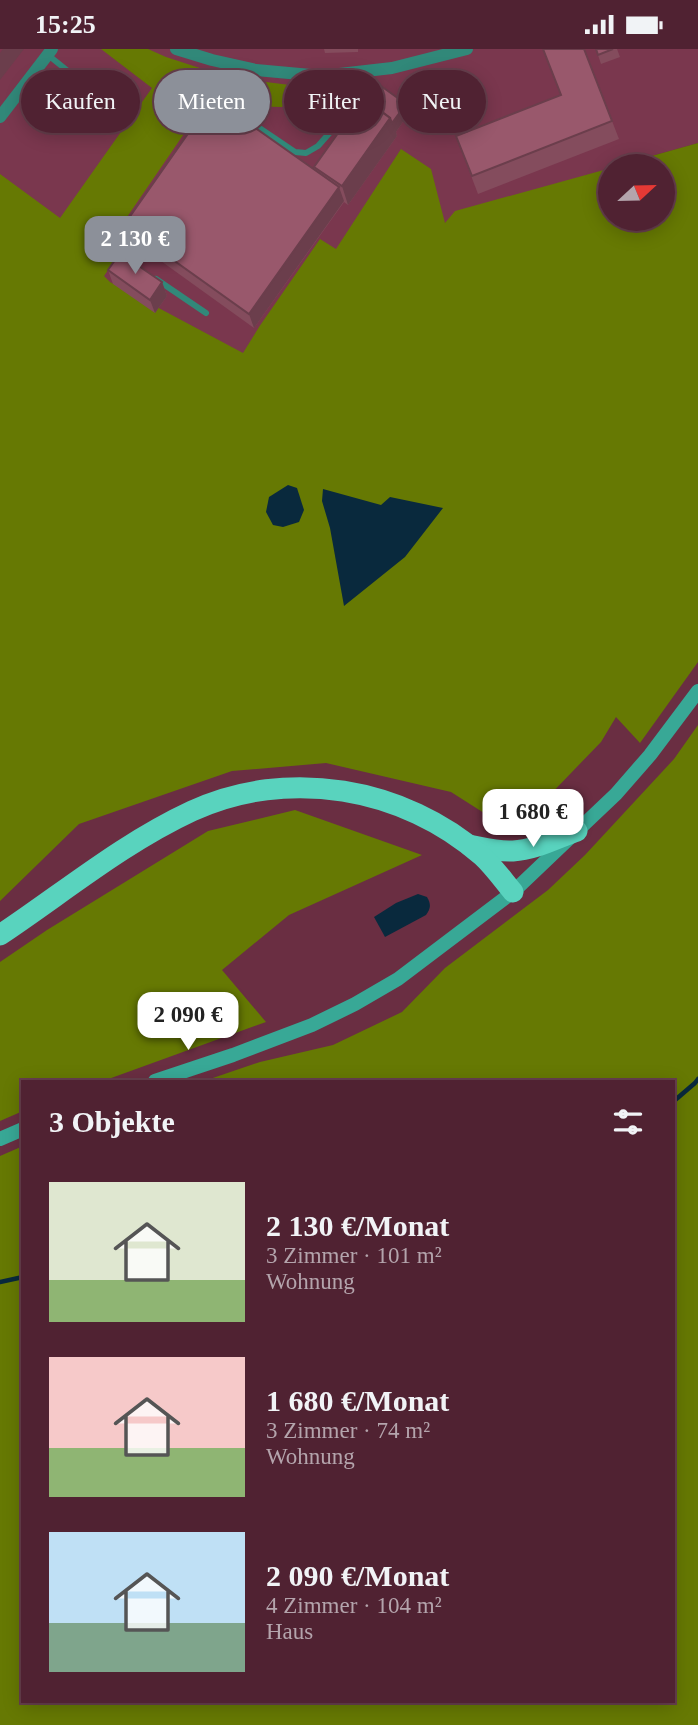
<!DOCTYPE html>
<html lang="de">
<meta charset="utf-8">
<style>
body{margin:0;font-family:"Times New Roman",serif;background:#562a3a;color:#f1f3f6;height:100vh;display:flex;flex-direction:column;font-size:26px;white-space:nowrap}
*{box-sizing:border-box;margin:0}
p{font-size:23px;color:#b4a4ac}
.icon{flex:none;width:38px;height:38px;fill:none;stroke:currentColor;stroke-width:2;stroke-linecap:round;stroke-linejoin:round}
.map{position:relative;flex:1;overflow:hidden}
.side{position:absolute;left:21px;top:1031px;width:654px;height:623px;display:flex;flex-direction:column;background:#502232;border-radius:0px;box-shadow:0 4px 18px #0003,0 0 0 2px #673f4d}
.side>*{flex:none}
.banner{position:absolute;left:21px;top:21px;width:656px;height:63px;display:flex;gap:14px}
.needle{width:46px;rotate:68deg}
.buttons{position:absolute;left:598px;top:105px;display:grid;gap:14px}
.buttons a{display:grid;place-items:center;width:77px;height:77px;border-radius:50%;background:#502232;box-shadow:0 4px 18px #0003,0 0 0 2px #673f4d;font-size:35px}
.price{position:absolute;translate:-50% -60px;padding:0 16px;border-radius:14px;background:#fff;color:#222;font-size:23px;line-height:46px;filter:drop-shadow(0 2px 4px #0008)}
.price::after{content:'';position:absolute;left:50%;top:42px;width:21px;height:16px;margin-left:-10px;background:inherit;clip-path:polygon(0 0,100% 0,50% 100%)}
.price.current{background:#8c9099;color:#fff}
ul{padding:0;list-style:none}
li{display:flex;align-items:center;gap:21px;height:175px;padding:0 28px}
li span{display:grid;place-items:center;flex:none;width:196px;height:140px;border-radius:0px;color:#555}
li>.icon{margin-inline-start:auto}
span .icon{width:84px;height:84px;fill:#fffc;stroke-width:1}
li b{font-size:30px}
h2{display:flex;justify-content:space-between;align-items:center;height:84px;padding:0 28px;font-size:30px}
.tag{padding:0 24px;border-radius:32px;background:#502232;box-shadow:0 4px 18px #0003,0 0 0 2px #673f4d;font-size:24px;line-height:63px}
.tag.current{background:#8c9099;color:#fff}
.status{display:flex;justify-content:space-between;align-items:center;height:49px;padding:0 35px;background:#502232;direction:ltr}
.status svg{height:19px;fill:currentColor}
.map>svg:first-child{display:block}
</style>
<div class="status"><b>15:25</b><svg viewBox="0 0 49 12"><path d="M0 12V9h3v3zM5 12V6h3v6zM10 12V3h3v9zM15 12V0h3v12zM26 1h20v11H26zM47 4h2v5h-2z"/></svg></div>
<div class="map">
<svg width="698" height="1676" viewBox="0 0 698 1676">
<rect width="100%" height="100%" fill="#6a2e42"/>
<polygon fill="#7a374e" points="0,0 698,0 698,94 616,117 611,117 298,360 0,273"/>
<g fill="#667903">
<polygon points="101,0 148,0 166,8 209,22 249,31 306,38 343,36 346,38 348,42 345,49 324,80 286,54 282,58 240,57 214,41 112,190 110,198 115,211 104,227 110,233 243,304 259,278 320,190 336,200 401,100 431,120 445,174 455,162 611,119 611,170 663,170 663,117 616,117 698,94 698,613 640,694 616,668 601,693 514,783 451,743 326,714 232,722 79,775 0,852 0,125 60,169 152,39"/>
<polygon points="698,676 698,1676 0,1676 0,1107 23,1097 23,1652 674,1652 674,1032 204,1032 260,1013 333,996 402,963 445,919 548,841 585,806 674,710"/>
<polygon points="295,761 422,806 289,866 222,921 266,973 103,1032 23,1032 23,1062 0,1072 0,913 47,881 208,782"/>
</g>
<g fill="#09293d">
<polygon points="288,436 297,439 304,461 299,473 283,478 273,476 266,463 269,448"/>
<polygon points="323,440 381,456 390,448 443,459 405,508 344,557 330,479 322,452"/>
<path d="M418 845 427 848C431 855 431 859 426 866L385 888 374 868 396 854Z"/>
</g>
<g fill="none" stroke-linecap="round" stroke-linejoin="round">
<g stroke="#09293d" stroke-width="4.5">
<polyline points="674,1052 695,1034 698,1030"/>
<polyline points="0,1233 23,1228"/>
</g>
<g stroke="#318879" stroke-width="6">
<polyline points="48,6 89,39"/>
<polyline points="214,57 225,56 295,103 306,104 318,97 349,62 362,44 367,22"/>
<polyline points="124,208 121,206 117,194 129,176"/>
<polyline points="156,230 206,264"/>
</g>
<g stroke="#318879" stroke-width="12">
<polyline points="176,0 212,11 256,21 322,27 392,19 467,0"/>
<polyline points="0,68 52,0"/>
</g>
<g stroke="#38a896" stroke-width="14">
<polyline points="155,1032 233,1006 312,976 355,955 398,930 513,843 577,782 616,745 650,706 698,642"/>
<polyline points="0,1090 23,1080"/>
</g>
<g stroke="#59d3be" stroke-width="21">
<path d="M469 796C484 799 498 803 513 802 535 801 557 789 577 782"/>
<path d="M0 886C63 844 123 794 192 762 287 718 404 738 482 807 493 817 503 831 513 843"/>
</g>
</g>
<g fill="#844c5d">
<polygon points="324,0 358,0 358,3 325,4"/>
<polygon points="596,0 617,0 620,8 601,15"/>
<polygon points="369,53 409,64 396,83 397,87 348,156 344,153 254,279 129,189 124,176 315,122 314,118"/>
<polygon points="334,60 324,74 319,70 317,65"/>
<polygon points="612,72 619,90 478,145 456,87"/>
<polygon points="108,221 162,233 167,247 155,264 113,235"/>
</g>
<g fill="#6b3e4c">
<polygon points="3,0 24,0 0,31 0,4"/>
<polygon points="332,55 334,60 324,74 322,69"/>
<polygon points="406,55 409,64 396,83 397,87 348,156 342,137 390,69"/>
<polygon points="339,138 344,152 254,279 249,265"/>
<polygon points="162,233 167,247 155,264 150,251"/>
</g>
<g fill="#99586c" stroke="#6b3e4c" stroke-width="2">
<polygon points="543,0 584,0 612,72 472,127 456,87 561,46"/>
<polygon points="596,0 613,0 598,6"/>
<polygon points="381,37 406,55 392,74 390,69 369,53"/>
<polygon points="213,49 339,138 249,265 124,176"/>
<polygon points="363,49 390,69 342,137 314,118"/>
<polygon points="327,51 332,55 322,69 317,65"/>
<polygon points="120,204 162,233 150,251 108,221"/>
</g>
</svg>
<div class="buttons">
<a><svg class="needle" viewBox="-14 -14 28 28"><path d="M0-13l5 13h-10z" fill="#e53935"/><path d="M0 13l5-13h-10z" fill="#b4a4ac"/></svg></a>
</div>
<b class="price current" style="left:135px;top:227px">2 130 €</b>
<b class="price" style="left:533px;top:800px">1 680 €</b>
<b class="price" style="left:188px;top:1003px">2 090 €</b>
<div class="banner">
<a class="tag">Kaufen</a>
<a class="tag current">Mieten</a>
<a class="tag">Filter</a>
<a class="tag">Neu</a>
</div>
<section class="side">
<h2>3 Objekte<svg class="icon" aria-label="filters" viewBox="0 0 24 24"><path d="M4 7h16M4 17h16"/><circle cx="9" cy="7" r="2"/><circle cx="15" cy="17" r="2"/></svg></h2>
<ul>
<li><span style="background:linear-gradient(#dfe7d0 70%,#8fb573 0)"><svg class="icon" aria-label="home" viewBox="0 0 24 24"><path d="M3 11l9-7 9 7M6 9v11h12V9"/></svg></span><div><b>2 130 €/Monat</b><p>3 Zimmer · 101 m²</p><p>Wohnung</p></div></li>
<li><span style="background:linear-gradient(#f6c9c9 65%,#8fb573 0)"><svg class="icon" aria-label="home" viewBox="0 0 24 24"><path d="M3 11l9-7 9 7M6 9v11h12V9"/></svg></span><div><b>1 680 €/Monat</b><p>3 Zimmer · 74 m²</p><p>Wohnung</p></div></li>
<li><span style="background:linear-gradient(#bfe0f5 65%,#7fa58c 0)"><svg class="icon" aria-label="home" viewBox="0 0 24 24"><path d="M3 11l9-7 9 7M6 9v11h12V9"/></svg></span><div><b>2 090 €/Monat</b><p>4 Zimmer · 104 m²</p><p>Haus</p></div></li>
</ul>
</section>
</div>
